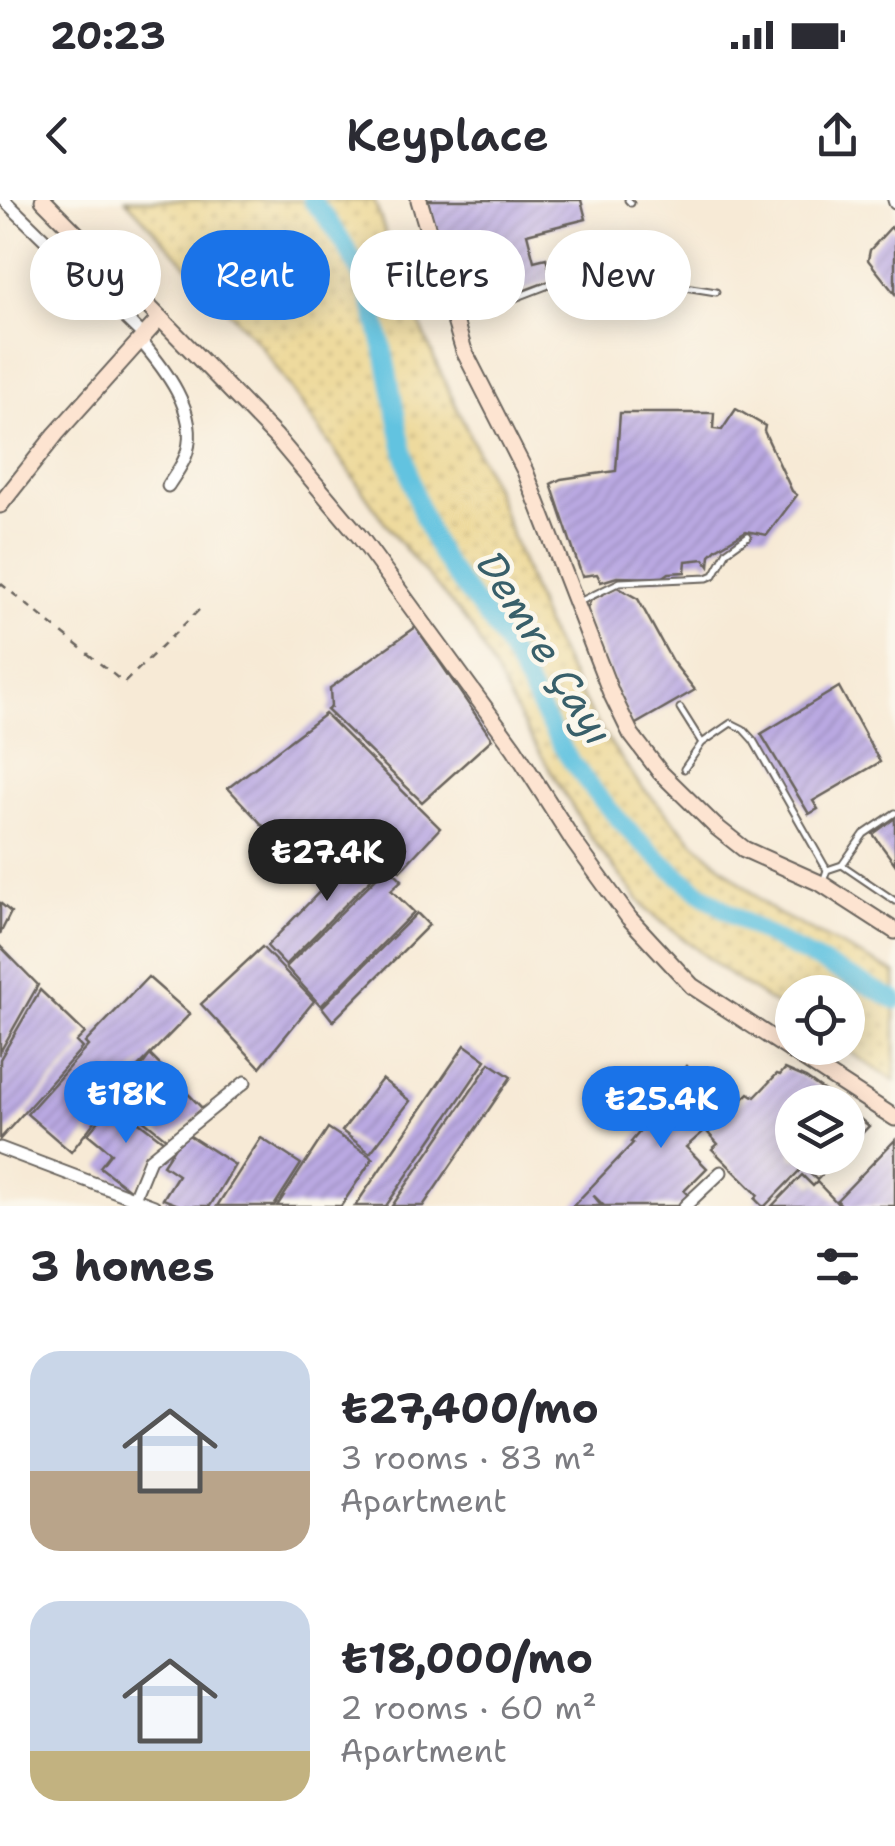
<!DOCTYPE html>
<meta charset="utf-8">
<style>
body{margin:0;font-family:"Shantell Sans",sans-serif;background:#f7f7f7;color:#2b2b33;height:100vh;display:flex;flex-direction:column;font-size:38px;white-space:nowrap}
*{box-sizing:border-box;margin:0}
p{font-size:32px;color:#7c7c81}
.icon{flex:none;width:55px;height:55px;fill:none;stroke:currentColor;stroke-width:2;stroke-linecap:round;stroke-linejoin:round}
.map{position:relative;height:1006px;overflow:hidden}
.panel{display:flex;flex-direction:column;background:#fff;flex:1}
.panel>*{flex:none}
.guide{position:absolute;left:30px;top:30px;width:835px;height:90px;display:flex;gap:20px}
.buttons{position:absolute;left:775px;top:775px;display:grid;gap:20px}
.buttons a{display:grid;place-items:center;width:90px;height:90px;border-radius:50%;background:#fff;box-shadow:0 5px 25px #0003;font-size:50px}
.price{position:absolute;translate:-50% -85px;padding:0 22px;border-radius:35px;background:#1a73e8;color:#fff;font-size:32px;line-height:65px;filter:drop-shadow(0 2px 5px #0008)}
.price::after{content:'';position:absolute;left:50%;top:60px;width:30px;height:22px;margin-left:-15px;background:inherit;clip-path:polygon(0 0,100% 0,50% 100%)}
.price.current{background:#222;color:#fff}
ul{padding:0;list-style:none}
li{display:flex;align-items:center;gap:30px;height:250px;padding:0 30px}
li span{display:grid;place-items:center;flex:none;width:280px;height:200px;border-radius:30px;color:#555}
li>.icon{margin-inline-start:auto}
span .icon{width:120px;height:120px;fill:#fffc;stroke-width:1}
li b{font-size:42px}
h2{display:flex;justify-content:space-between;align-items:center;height:120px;padding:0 30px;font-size:42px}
.tag{padding:0 35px;border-radius:45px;background:#fff;box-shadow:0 5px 25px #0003;font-size:35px;line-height:90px}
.tag.current{background:#1a73e8;color:#fff}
.status{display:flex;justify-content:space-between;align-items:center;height:70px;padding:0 50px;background:#fff;direction:ltr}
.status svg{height:28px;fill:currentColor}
header{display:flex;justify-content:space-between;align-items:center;height:130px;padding:0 30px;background:#fff;font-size:45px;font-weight:600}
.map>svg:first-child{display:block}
</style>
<div class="status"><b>20:23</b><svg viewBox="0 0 49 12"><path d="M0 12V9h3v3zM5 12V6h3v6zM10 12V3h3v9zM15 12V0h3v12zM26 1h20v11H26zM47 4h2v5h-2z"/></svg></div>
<header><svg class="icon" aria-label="back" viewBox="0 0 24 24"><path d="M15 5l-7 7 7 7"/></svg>Keyplace<svg class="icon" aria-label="share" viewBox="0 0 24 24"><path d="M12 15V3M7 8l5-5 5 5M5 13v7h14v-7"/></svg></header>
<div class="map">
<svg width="895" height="1006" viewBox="0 0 895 1006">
<defs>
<pattern id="sand-dots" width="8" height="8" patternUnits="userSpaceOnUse" patternTransform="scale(2.5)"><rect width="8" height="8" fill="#eeda9e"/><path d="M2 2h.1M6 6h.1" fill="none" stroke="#ccba88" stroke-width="1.8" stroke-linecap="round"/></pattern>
<pattern id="building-hatch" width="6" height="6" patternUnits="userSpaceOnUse" patternTransform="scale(2.5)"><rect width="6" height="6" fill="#baa9e2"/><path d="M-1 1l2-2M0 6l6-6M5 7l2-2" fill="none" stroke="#9f91c1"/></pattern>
</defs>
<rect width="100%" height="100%" fill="#fbf7ec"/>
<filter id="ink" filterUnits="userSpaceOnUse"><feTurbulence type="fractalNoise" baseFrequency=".01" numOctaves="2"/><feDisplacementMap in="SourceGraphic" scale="20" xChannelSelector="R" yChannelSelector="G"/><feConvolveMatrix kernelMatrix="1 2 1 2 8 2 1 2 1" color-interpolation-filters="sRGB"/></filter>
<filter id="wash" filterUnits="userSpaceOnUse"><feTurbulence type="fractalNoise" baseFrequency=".0048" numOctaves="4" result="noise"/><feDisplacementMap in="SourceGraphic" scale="40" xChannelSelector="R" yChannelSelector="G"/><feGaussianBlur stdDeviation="2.25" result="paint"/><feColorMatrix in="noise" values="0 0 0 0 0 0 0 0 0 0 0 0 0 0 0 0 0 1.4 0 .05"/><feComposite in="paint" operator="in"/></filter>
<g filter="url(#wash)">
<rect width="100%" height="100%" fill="#f7ead6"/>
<polygon fill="url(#sand-dots)" stroke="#857b5d" stroke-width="2.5" points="126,0 374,0 401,78 437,165 494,288 545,424 592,517 639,584 695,643 773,711 895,773 895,881 843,848 848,848 848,792 792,792 792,815 734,778 647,710 591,638 526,530 471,427 395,337 261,146"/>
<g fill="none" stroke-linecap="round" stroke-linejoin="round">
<path stroke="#62c3e0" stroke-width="18" d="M311 0C393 88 382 187 415 294 423 319 432 342 446 363 462 389 484 410 500 436 526 476 543 521 571 561 616 624 675 679 741 720 790 750 844 772 895 800"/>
</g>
<g id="blocks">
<g fill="url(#building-hatch)">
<polygon points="428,0 581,0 586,19 527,34 534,61 546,58 552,80 463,113 441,56"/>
<polygon points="891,27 895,33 895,94 868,60 870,50"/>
<polygon points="736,209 765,226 764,231 792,291 797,295 767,335 746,331 716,349 710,355 709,366 704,359 686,361 685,372 669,373 662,378 617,377 601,382 597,374 582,376 551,284 561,279 616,271 620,213 714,213 713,229 722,230"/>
<polygon points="617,387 638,399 672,461 695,490 634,525 622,504 586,411 591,400"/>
<polygon points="416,427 492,539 422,602 327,510 331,507 330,488"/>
<polygon points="839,487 880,562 813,601 818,609 809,614 761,534"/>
<polygon points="325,514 440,628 400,671 365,638 318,685 228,588"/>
<polygon points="895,618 895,664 873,634"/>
<polygon points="370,646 386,664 285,765 267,746 363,647"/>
<polygon points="388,666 402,680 391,690 414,712 321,806 286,767"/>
<polygon points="0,703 11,712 0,734"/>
<polygon points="417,713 429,725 333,821 322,807"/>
<polygon points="0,746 38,785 0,852"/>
<polygon points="262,747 314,801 260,867 201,804"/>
<polygon points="148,777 190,814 133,872 71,952 27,914 88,846 85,843"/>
<polygon points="40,790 85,833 76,842 82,848 0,939 0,859"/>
<polygon points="465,845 486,860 386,1006 355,1006"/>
<polygon points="150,855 204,910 167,939 117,899"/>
<polygon points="490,863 511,877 423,1006 392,1006"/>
<polygon points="687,866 727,911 686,947 707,968 684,991 691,998 683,1006 604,1006 593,995 602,1006 573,1006 633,943 631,942 648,922 644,919"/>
<polygon points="785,869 806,878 840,902 792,902 792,958 838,958 817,980 803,967 765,1006 762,1006 755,999 758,995 712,949 718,944 708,933 749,893 755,897 777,874 780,875"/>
<polygon points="382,879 410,901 370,953 342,931"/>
<polygon points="114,903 165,942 131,991 100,967 111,953 88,934"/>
<polygon points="848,909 869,926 848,948"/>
<polygon points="328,928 373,958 341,1006 277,1006"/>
<polygon points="187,934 235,965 210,1006 181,1006 163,999 178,975 163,965 180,939"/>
<polygon points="261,938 301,964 274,1006 217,1006"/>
<polygon points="895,940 895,1006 842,1006 837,1000"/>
<polygon points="802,975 813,986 817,982 840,1006 772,1006"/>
</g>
</g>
</g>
<g filter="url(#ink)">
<use href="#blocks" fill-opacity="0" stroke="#69645d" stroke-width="2.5"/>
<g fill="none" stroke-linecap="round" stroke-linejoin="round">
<defs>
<g id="lane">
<polyline points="628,0 631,3"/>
<polyline points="458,120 593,68 639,73 654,82 716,92"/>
<polyline points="579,402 620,382 707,378 714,375 727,351 748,336"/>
<polyline points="680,508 702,543"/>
<polyline points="684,569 702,543 731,523 743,529 753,540 827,670"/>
<polyline points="842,665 864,634 895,613"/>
<polyline points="823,682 827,670 842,665 895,701"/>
</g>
<g id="street">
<polyline points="4,0 144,136"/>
<polyline points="894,0 895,3"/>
<path d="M140 140C164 168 199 212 187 252 184 264 174 276 168 286"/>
<polyline points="0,948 154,1006"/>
<polyline points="134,998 150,959 245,882"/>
<polyline points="685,1006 721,972"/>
</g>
<g id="secondary">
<polyline points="419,0 464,151 525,271 611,493 631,534 660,572 715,626 744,649 822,684 895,731"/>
<polyline points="160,118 276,237 360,337 514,548 574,642 629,718 692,786 895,918"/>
<polyline points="0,305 56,234 160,118 43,0"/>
</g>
</defs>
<use href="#lane" stroke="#69645d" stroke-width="9"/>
<use href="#street" stroke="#69645d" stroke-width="15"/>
<use href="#secondary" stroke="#69645d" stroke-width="19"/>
<polyline stroke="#69645d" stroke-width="2.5" stroke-dasharray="8 8" stroke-linecap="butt" points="0,383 124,483 202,407"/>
<use href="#lane" stroke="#fff" stroke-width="5"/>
<use href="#street" stroke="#fff" stroke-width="11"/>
<use href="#secondary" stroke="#fde4d1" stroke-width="15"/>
</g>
</g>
<g text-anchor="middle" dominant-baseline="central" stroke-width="9" stroke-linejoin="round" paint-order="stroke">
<g font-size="40" font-style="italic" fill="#385f6a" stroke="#fbf7ec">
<text transform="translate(545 448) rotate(58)">Demre Çayı</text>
</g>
</g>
</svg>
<div class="buttons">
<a><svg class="icon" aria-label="locate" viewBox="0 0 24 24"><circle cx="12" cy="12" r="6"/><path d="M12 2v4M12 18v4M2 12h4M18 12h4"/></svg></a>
<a><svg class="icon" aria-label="layers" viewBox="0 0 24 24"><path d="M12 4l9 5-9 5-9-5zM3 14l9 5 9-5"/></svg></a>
</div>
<b class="price current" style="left:327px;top:704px">₺27.4K</b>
<b class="price" style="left:126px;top:946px">₺18K</b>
<b class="price" style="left:661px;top:951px">₺25.4K</b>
<div class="guide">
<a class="tag">Buy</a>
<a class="tag current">Rent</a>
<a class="tag">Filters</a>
<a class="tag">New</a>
</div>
</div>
<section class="panel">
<h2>3 homes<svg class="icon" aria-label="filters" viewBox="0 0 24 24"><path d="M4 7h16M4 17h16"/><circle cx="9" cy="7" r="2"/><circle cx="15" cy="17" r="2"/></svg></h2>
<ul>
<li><span style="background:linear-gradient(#c9d6e8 60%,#b9a48a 0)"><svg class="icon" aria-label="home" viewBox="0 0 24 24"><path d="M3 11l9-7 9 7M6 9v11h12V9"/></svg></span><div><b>₺27,400/mo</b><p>3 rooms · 83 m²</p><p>Apartment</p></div></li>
<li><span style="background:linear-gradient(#c9d6e8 75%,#c2b280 0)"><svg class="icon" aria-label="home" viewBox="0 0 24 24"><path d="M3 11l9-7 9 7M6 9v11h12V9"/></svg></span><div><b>₺18,000/mo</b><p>2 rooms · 60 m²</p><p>Apartment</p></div></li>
</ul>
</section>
